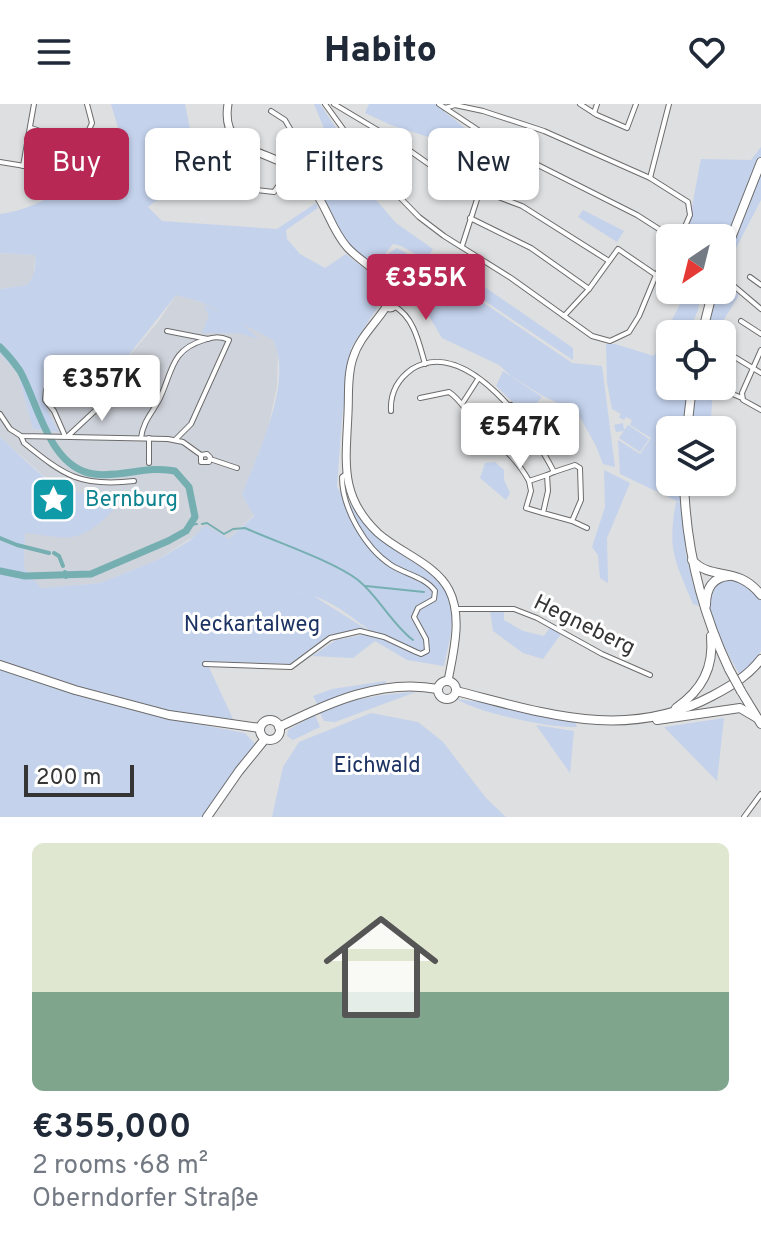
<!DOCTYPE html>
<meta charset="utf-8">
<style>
body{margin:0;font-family:Overpass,sans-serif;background:#f6f6f7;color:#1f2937;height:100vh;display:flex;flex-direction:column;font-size:30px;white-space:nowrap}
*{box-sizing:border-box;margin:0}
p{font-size:26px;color:#747a83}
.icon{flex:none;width:44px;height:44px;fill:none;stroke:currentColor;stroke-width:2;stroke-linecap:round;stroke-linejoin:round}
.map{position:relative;height:713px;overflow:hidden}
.details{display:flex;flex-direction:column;background:#fff;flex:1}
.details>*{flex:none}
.hud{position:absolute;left:24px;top:24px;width:714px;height:72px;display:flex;gap:16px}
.needle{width:52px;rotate:215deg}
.fabs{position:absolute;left:656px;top:120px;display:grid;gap:16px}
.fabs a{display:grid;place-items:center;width:80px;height:80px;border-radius:12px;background:#fff;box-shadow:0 2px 6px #0004;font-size:40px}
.scale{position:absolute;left:24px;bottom:20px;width:110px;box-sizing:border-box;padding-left:8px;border:4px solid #353536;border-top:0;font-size:22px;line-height:28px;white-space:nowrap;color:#353536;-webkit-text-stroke:6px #fff;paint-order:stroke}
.price{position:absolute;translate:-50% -68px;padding:0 18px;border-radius:8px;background:#fff;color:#222;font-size:26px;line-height:52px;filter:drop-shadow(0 2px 4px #0008)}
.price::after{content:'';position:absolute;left:50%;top:48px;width:24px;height:18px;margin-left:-12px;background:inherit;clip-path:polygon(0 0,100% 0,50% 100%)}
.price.current{background:#b82855;color:#fff}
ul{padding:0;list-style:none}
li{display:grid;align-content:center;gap:16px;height:424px;padding:0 32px}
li+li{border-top:2px solid #e0e1e3}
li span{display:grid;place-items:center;height:248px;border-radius:12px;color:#555}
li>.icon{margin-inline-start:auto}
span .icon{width:144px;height:144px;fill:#fffc;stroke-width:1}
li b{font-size:34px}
.tag{padding:0 28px;border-radius:12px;background:#fff;box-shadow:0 2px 6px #0004;font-size:28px;line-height:72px}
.tag.current{background:#b82855;color:#fff}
header{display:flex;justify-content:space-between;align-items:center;height:104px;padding:0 32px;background:#fff;font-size:36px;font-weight:800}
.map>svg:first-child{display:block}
</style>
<header><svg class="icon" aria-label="menu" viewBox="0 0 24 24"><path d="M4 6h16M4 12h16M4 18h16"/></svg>Habito<svg class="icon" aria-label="heart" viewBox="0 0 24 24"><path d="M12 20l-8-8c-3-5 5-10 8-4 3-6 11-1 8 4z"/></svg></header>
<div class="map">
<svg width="761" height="713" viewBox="0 0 761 713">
<rect width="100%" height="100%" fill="#dedfe0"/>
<g fill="#cfd3db">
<polygon points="0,149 35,151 34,173 28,181 0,185"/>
<polygon points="176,191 201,198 239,216 273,236 278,247 277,282 268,325 242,391 254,411 229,435 208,423 157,456 100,479 41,484 24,464 25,429 123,389 98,392 79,390 54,381 0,333 0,249 18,270 33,325 57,328 42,297 74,277 118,265 158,218"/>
</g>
<g fill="#c4d2ec">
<path d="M111 0H185L191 30 213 57C194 79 171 84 148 103L162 117 277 125 316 99 318 104 286 126 287 135 300 150 325 164 346 150 371 170 381 188 377 204 351 244 342 315 337 383C351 402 365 421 382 436 402 455 437 466 449 493 457 513 448 542 444 562L407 556 375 537 353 554 312 552 336 536 366 530 368 525C345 508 324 491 295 488L312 491 366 525 329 531 290 560 206 557 233 615C154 611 76 582 0 558V333C46 374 57 397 124 389 118 405 94 427 77 432 63 436 40 430 25 429L24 464 41 484 100 479 157 456 189 437 203 423 207 422 229 435 254 412 242 391C257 349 294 279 273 236L201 198 176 191 118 265 74 277 43 297 58 328 33 325 18 270 0 249V185L27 181C35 171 36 164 35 151L0 149V110C24 107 46 97 65 82 82 70 87 61 108 55L121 34Z"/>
<path d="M314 0H320L363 64 357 74 396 119 433 145 427 154C414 153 408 142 393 140L385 150V168L358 150 343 134 305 73 330 39Z"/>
<polygon points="369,0 435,0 471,29 463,44 391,21 365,9"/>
<polygon points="486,38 504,49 494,71 478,64 486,49"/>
<polygon points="761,43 761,96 736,144 727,175 722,171 722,134 686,134 701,55 751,56"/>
<polygon points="583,106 624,127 617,138 578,113"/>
<polygon points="397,144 428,161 572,259 602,262 615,363 603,360 596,342 577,308 543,292 511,272 499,261 442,234 427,209 415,201 405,201 388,169 389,149"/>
<polygon points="463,168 573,244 573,256 455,177"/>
<polygon points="722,176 739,191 715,230 705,230 717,186 722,186"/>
<path d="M687 186H701L698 206 688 230H670V282H689L684 326H670V378H681L686 451 699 502 693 500C675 456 667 447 676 398L681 399 620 370 618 336 640 350 651 334 630 321 632 316 626 313 624 316 619 313 621 310 612 305 607 278 606 240H615L654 252Z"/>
<polygon points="203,201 239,217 259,235 238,229 202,229 209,211"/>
<polygon points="503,267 542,293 526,311 496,282"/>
<polygon points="695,282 713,282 711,315 705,314 701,326 690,326"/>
<polygon points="623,319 624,326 628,321 649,335 640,348 619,334 624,327 616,328 614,321"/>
<polygon points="495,358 504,366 504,376 510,389 506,396 480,374 485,359"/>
<polygon points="604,366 630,379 607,434 608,479 600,474 598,451 592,443 605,403"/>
<path d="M724 474H735L755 487 761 496V547L755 557 740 571C730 554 703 506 710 488 713 481 718 478 724 474Z"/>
<polygon points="504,506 504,516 523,527 544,532 550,523 561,530 543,555 523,549 493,527 490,507"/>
<polygon points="0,564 98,595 181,617 245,629 256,641 202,713 0,713"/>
<polygon points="386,577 386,580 349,588 322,599 317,600 313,592 332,585"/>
<path d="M416 588 335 618 324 617 320 609C351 594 383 590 416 588Z"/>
<path d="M457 595 493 600 575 618 577 623C552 625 475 608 457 595Z"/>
<polygon points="371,609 418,618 443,638 486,694 506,713 272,713 283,663 299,638"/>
<polygon points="315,611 320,623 293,636 287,632 288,626"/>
<polygon points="724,614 717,677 664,623"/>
<polygon points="536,621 574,627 570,669"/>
</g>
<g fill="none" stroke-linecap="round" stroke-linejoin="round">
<g stroke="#76afb1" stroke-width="2">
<path d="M202 420 207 419 224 430 233 425 245 424C276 438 333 457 358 476 379 493 391 519 413 536"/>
<polyline points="191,421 197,420"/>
<polyline points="366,482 424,488"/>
</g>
<g stroke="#76afb1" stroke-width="4">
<polyline points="0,434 17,441 49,449"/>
<polyline points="54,449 59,452 63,462"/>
<polyline points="65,468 66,473"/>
</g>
<path stroke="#76afb1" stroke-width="7" d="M0 243C7 250 14 258 20 267 38 299 49 364 94 370 121 374 148 361 175 367L189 383 195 413 186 427 168 437 91 470 25 472 0 467"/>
<defs>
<g id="street">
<polyline points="325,0 372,65 419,113 444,132 511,174 592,232 610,237 629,228 639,212 656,171 670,149"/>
<polyline points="334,0 396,37 440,68 479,89"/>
<polyline points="439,0 508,46 637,111 673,134"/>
<polyline points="580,0 597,11 627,24 636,0"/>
<polyline points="445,4 455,1 483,7 544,27 650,74 688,98 690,111 680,134"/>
<polyline points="271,7 285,16 292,28 287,61"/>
<polyline points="594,9 597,0"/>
<polyline points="31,24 78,40"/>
<polyline points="0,58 43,65 53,64 88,28 92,19 87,0"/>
<polyline points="23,62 34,0"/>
<polyline points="650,74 669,0"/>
<polyline points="220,82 274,88 291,64 300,38"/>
<polyline points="245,84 245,77 252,65"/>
<polyline points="187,89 204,76 216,60 228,23"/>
<polyline points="470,114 531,144 589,185"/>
<polyline points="462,142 480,86 522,102 609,157"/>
<polyline points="722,172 761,205"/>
<polyline points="750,173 761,181"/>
<path d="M394 202C414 213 419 239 425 260"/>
<polyline points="564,212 589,185 618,145 656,171"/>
<polyline points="741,217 761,230"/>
<polyline points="167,227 208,235"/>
<polyline points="761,246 742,289 743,296 761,306"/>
<polyline points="728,249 761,269"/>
<polyline points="46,286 45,296 54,307 65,332"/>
<polyline points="723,286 742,294"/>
<path d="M420 294 449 288C460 295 465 306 474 316 494 337 515 351 529 377"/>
<polyline points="462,300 478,275"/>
<path d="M391 307C390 289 398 275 412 265 467 231 534 328 554 368L575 361 580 364 581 396 572 417 587 424"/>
<polyline points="543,309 553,324"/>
<polyline points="0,310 10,325 21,332 168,335 183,338 201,351 207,350 210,353 209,358 201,358 201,351"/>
<polyline points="484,326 511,301"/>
<path d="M21 332 24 339C65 372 80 383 134 377"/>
<polyline points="68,332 114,289"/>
<path d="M141 334C143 317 153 308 160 294 173 266 171 246 204 236 213 233 219 232 229 236L191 320 175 336"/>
<polyline points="511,349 565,318"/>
<polyline points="210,355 237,364"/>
<polyline points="149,359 149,334"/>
<polyline points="554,368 547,371 548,387 543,409 572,417"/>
<polyline points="543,409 526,404 531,387 529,377 547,371"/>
<polyline points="455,505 514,505 537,514 602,550 650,571"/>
<path d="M205 560 291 563 330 534 360 527 384 533 416 548 421 550 427 547 426 535 414 513 418 504 434 495 435 487C425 473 405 470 391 461 365 444 342 404 342 373L346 370"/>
<polyline points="744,713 761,690"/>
</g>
<g id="secondary">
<path d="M228 0C221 43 256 45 285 60 294 65 302 72 309 80 326 98 330 124 347 143 362 160 387 168 389 194"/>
<circle cx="390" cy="199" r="5"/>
<path d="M386 203C375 220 359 234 353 254 347 271 349 291 348 309 346 358 339 392 378 429 399 448 436 460 449 486 463 513 453 550 448 577"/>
</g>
<g id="primary">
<polyline points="722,157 761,58"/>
<polyline points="702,230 713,186"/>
<polyline points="687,326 692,282"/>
<path d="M684 378C686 443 701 506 729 565"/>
<path d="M692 456C712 478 736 460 761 491"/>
<path d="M706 501C706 485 712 473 729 472"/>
<polyline points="0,561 75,586 169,611 260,624"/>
<circle cx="447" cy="586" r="9"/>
<path d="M456 587C544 609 626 638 712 592 731 582 748 572 761 555"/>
<polyline points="741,587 761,620"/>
<path d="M676 604C702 586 714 564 711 532"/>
<circle cx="270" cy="626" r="10"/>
<polyline points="657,616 740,604 757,614"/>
<path d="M279 623C329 599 381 574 438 585"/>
<polyline points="207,713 239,667 265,635"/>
</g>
</defs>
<use href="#street" stroke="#6c6c6d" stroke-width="6"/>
<use href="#secondary" stroke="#6c6c6d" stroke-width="9"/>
<use href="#primary" stroke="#6c6c6d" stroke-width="10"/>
<use href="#street" stroke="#fff" stroke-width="4"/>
<use href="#secondary" stroke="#fff" stroke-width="7"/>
<use href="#primary" stroke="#fff" stroke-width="8"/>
<defs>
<polyline id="primary-bridge" points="729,565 741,587"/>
</defs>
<use href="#primary-bridge" stroke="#6c6c6d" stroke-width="10" stroke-linecap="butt"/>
<use href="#primary-bridge" stroke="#fff" stroke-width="8"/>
</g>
<defs>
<symbol id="sight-square" viewBox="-11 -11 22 22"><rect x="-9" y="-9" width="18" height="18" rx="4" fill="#0f9aa8" stroke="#fff"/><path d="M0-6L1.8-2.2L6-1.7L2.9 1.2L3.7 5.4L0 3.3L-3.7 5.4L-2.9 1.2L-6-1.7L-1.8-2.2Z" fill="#fff"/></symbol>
</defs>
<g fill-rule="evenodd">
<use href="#sight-square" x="28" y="370" width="51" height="51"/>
</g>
<g text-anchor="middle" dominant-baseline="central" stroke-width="6" stroke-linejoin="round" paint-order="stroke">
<g font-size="22" fill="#0d838f" stroke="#fff" text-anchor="start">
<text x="85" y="396">Bernburg</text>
</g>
<g font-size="22" fill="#1c3262" stroke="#fff">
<text x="252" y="521">Neckartalweg</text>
<text x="377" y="662">Eichwald</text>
</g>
<g font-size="22" fill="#353536" stroke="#fff">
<text transform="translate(584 522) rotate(26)">Hegneberg</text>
</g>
</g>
</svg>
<div class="fabs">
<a><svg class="needle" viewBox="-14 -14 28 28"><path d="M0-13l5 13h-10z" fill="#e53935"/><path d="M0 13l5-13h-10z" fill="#747a83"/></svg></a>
<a><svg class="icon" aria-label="locate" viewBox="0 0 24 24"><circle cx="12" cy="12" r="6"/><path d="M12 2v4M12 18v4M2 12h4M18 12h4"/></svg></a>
<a><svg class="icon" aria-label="layers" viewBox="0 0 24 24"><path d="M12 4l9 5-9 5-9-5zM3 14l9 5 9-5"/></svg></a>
</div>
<div class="scale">200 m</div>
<b class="price current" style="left:426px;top:218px">€355K</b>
<b class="price" style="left:102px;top:319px">€357K</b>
<b class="price" style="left:520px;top:367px">€547K</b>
<div class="hud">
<a class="tag current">Buy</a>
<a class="tag">Rent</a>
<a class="tag">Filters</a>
<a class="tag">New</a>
</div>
</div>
<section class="details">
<ul>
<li><span style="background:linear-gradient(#dfe7d0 60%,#7fa58c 0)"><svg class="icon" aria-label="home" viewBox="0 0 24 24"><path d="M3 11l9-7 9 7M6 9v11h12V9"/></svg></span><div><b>€355,000</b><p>2 rooms · 68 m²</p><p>Oberndorfer Straße</p></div></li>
</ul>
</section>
